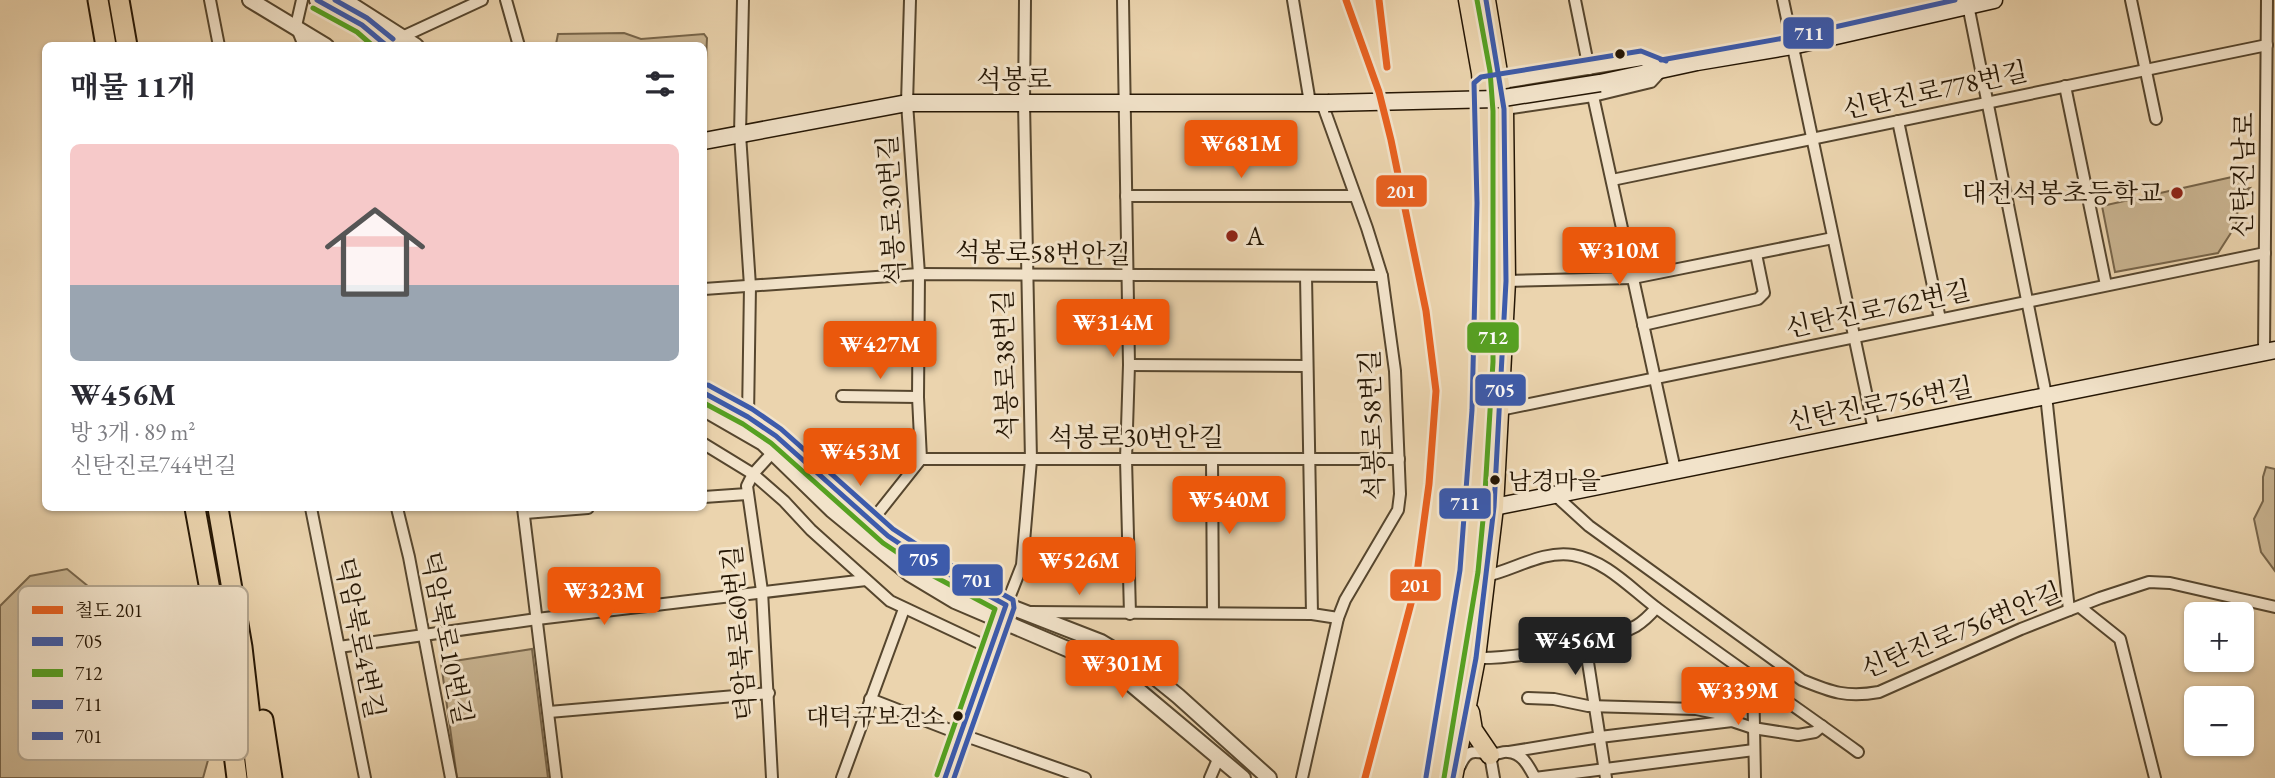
<!DOCTYPE html>
<html lang="ko">
<meta charset="utf-8">
<style>
body{margin:0;font-family:"EB Garamond","Noto Serif KR",serif;background:#f2f2f3;color:#2b2b33;height:100vh;display:flex;flex-direction:column;font-size:26px;white-space:nowrap}
*{box-sizing:border-box;margin:0}
p{font-size:23px;color:#7c7c81}
.icon{flex:none;width:38px;height:38px;fill:none;stroke:currentColor;stroke-width:2;stroke-linecap:round;stroke-linejoin:round}
.map{position:relative;flex:1;overflow:hidden}
.details{position:absolute;left:42px;top:42px;width:665px;height:469px;display:flex;flex-direction:column;background:#fff;border-radius:10px;box-shadow:0 2px 5px #0004}
.details>*{flex:none}
.controls{position:absolute;left:2184px;top:602px;display:grid;gap:14px}
.controls a{display:grid;place-items:center;width:70px;height:70px;border-radius:10px;background:#fff;box-shadow:0 2px 5px #0004;font-size:35px}
.price{position:absolute;translate:-50% -60px;padding:0 16px;border-radius:7px;background:#ea580c;color:#fff;font-size:23px;line-height:46px;filter:drop-shadow(0 2px 4px #0008)}
.price::after{content:'';position:absolute;left:50%;top:42px;width:21px;height:16px;margin-left:-10px;background:inherit;clip-path:polygon(0 0,100% 0,50% 100%)}
.price.on{background:#222;color:#fff}
ul{padding:0;list-style:none}
li{display:grid;align-content:center;gap:14px;height:371px;padding:0 28px}
li+li{border-top:2px solid #e1e1e2}
li span{display:grid;place-items:center;height:217px;border-radius:10px;color:#555}
li>.icon{margin-inline-start:auto}
span .icon{width:126px;height:126px;fill:#fffc;stroke-width:1}
li b{font-size:30px}
h2{display:flex;justify-content:space-between;align-items:center;height:84px;padding:0 28px;font-size:30px}
.map>svg:first-child{display:block}
</style>
<div class="map">
<svg width="2275" height="778" viewBox="0 0 2275 778">
<rect width="100%" height="100%" fill="#ebd4ae"/>
<filter id="stains"><feTurbulence type="fractalNoise" baseFrequency=".00286" numOctaves="4"/><feColorMatrix values="0 0 0 0 .2 0 0 0 0 .09 0 0 0 0 .02 0 0 0 .5 -.17"/></filter>
<radialGradient id="worn" r=".72"><stop offset=".6" stop-color="#630" stop-opacity="0"/><stop offset="1" stop-color="#630" stop-opacity=".3"/></radialGradient>
<g fill="#c9b491" stroke="#77654a" stroke-width="2">
<polygon points="624,33 641,39 704,34 707,38 704,102 704,46 556,44 558,34"/>
<polygon points="2241,175 2244,189 2250,188 2238,208 2236,225 2218,253 2115,272 2102,206"/>
<polygon points="2266,467 2275,469 2275,571 2261,552 2254,519 2263,501 2263,477"/>
<polygon points="67,569 94,591 98,622 89,641 53,640 58,679 73,695 92,697 92,721 113,742 125,737 117,709 101,691 126,661 157,657 203,679 210,753 203,778 0,778 0,606 30,576"/>
<polygon points="532,649 548,778 457,778 441,663"/>
</g>
<g fill="none" stroke-linecap="round" stroke-linejoin="round">
<defs>
<g id="minor">
<polyline points="210,0 219,46"/>
<polyline points="302,0 296,26 304,46"/>
<polyline points="506,0 519,46"/>
<polyline points="743,0 740,134 750,286 748,417"/>
<polyline points="1123,0 1129,365 1126,459 1130,614"/>
<polyline points="1293,0 1310,103"/>
<polyline points="1575,0 1589,69"/>
<polyline points="1783,0 1874,430"/>
<polyline points="1967,0 2046,395 2069,610"/>
<polyline points="2131,0 2156,119"/>
<polyline points="402,37 482,0"/>
<polyline points="2065,86 2106,285"/>
<polyline points="1593,96 1675,470"/>
<polyline points="1484,112 1593,96 1651,82 1663,69 1642,60 1496,84"/>
<polyline points="1898,121 1940,319"/>
<polyline points="1612,180 2267,45"/>
<polyline points="1126,196 1355,196"/>
<polyline points="1306,276 1312,614"/>
<polyline points="1506,281 1633,278 1833,238"/>
<polyline points="704,289 919,274 1382,276"/>
<polyline points="1643,325 1758,299 1764,293 1756,254"/>
<polyline points="2264,351 2267,0"/>
<polyline points="1129,365 1306,366"/>
<polyline points="842,396 918,397"/>
<polyline points="1500,410 2265,253"/>
<polyline points="704,444 753,474 784,501 811,530 890,601 992,649"/>
<polyline points="921,459 1399,459"/>
<polyline points="1212,459 1213,613"/>
<path d="M1555 495 1589 526 1802 680C1831 692 1847 698 1879 692L2021 629 2100 598 2149 582 2170 583 2275 607"/>
<polyline points="704,497 747,494"/>
<polyline points="311,508 365,778"/>
<polyline points="397,508 409,557 451,778"/>
<polyline points="523,508 556,778"/>
<polyline points="525,513 588,508"/>
<polyline points="871,522 921,459 918,397 919,274 907,103 910,0"/>
<path d="M1486 576C1514 570 1543 550 1573 555 1607 561 1631 589 1658 609 1724 658 1792 704 1858 752"/>
<polyline points="2080,607 2120,639 2155,778"/>
<polyline points="1030,612 1312,614 1338,618"/>
<polyline points="1000,621 1022,565 1031,460 1024,103 1025,0"/>
<polyline points="1585,643 1606,778"/>
<polyline points="339,647 537,619 866,580"/>
<path d="M1476 658C1514 659 1603 644 1636 626 1644 621 1650 615 1656 608"/>
<polyline points="1753,676 1755,778"/>
<polyline points="1528,698 1554,699 1588,706 1696,709 1726,715 1731,720"/>
<polyline points="870,699 960,734 1085,778"/>
<polyline points="549,712 769,693"/>
<polyline points="1509,752 1600,737 1732,721 1753,728 1798,735 1815,732 1822,726"/>
<polyline points="1490,755 1494,778"/>
<path d="M1460 766C1468 746 1477 753 1492 754 1497 755 1503 751 1508 752 1523 753 1529 767 1535 778"/>
<polyline points="772,778 762,591 747,486 753,474 773,452"/>
<polyline points="842,778 904,609"/>
<polyline points="1210,778 1219,757"/>
<polyline points="1302,778 1338,618 1345,600 1398,510 1400,494 1395,371 1382,276 1367,228 1322,103"/>
<polyline points="1535,778 1754,750"/>
</g>
<g id="tertiary">
<polyline points="250,0 326,46"/>
<polyline points="317,0 362,25 388,46"/>
<polyline points="344,0 416,46"/>
<polyline points="704,393 748,417 776,436 871,522 932,565 1006,605 1101,642 1141,666 1178,696 1269,778"/>
<polyline points="704,409 763,443 832,510 910,574 955,601 1086,657 1125,679 1243,778"/>
<polyline points="945,778 1000,621"/>
</g>
<g id="secondary">
<polyline points="1600,83 1697,62 1792,46 1994,0"/>
<polyline points="704,141 907,103 1328,103"/>
<polyline points="1494,507 2275,350"/>
</g>
<g id="primary">
<polyline points="1470,712 1473,730 1490,755"/>
<polyline points="1435,778 1469,571 1475,508 1484,362 1484,112 1481,73 1468,0"/>
<polyline points="1453,778 1476,658 1494,507 1506,281 1504,109 1486,0"/>
</g>
<g id="motorway">
<polyline points="98,0 106,46"/>
<polyline points="119,0 127,46"/>
<polyline points="195,508 221,650 237,778"/>
<polyline points="218,508 242,647 257,778"/>
<polyline points="263,720 272,778"/>
</g>
</defs>
<use href="#minor" stroke="#56462e" stroke-width="14"/>
<use href="#tertiary" stroke="#56462e" stroke-width="18"/>
<use href="#secondary" stroke="#251604" stroke-width="19"/>
<use href="#primary" stroke="#251604" stroke-width="21"/>
<use href="#motorway" stroke="#251604" stroke-width="23"/>
<use href="#minor" stroke="#f2e3ca" stroke-width="10"/>
<use href="#tertiary" stroke="#f2e3ca" stroke-width="14"/>
<use href="#secondary" stroke="#f2e3ca" stroke-width="16"/>
<use href="#primary" stroke="#ebd4ae" stroke-width="18"/>
<use href="#motorway" stroke="#ebd4ae" stroke-width="19"/>
<defs>
<polyline id="secondary-bridge" points="1328,103 1497,99 1600,83"/>
</defs>
<use href="#secondary-bridge" stroke="#251604" stroke-width="19" stroke-linecap="butt"/>
<use href="#secondary-bridge" stroke="#f2e3ca" stroke-width="16"/>
<defs>
<g id="bus-1">
<polyline points="317,0 362,25 387,46"/>
<polyline points="704,393 748,417 776,436 888,536 932,565 1006,605 945,778"/>
<polyline points="1453,778 1476,658 1494,507 1506,281 1504,109 1486,0"/>
</g>
<g id="bus-2">
<polyline points="313,8 357,32 373,46"/>
<polyline points="704,403 743,424 771,443 883,543 928,573 995,609 937,775"/>
<polyline points="1444,778 1478,572 1484,509 1493,362 1493,111 1490,71 1477,0"/>
</g>
<g id="bus-3">
<polyline points="1661,60 1790,37 1955,0"/>
<polyline points="1426,777 1460,570 1472,410 1477,203 1474,83 1481,77 1641,51 1666,61"/>
</g>
<g id="bus-4">
<polyline points="335,0 367,18 393,39"/>
<polyline points="708,385 752,409 781,429 893,529 936,557 1013,600 1014,608 954,778"/>
</g>
</defs>
<use href="#bus-1" stroke="#f2e3ca" stroke-width="10"/>
<use href="#bus-2" stroke="#f2e3ca" stroke-width="10"/>
<use href="#bus-3" stroke="#f2e3ca" stroke-width="10"/>
<use href="#bus-4" stroke="#f2e3ca" stroke-width="10"/>
<use href="#bus-1" stroke="#3d5bab" stroke-width="5"/>
<use href="#bus-2" stroke="#56a122" stroke-width="5"/>
<use href="#bus-3" stroke="#3d5bab" stroke-width="5"/>
<use href="#bus-4" stroke="#3d5bab" stroke-width="5"/>
<defs>
<g id="rail-1">
<polyline points="1346,0 1379,92 1391,140 1426,311 1436,391 1429,484 1415,588 1365,778"/>
<polyline points="1379,0 1387,67"/>
</g>
</defs>
<use href="#rail-1" stroke="#f2e3ca" stroke-width="12"/>
<use href="#rail-1" stroke="#e86120" stroke-width="7"/>
</g>
<g fill="#251604" stroke="#f2e3ca" stroke-width="2.5">
<circle cx="1620" cy="54" r="6"/>
<circle cx="1495" cy="480" r="6"/>
<circle cx="958" cy="716" r="6"/>
</g>
<g fill="#8f2418" stroke="#f2e3ca" stroke-width="2.5">
<circle cx="2177" cy="193" r="7"/>
<circle cx="1232" cy="236" r="7"/>
</g>
<g text-anchor="middle" dominant-baseline="central" stroke-width="6" stroke-linejoin="round" paint-order="stroke">
<g font-size="24" fill="#251604" stroke="#f2e3ca" text-anchor="start">
<text x="1508" y="480">남경마을</text>
<text x="945" y="716" text-anchor="end">대덕구보건소</text>
</g>
<g font-size="26" fill="#251604" stroke="#f2e3ca">
<text x="1014" y="79">석봉로</text>
<text transform="translate(1935 90) rotate(-12)">신탄진로778번길</text>
<text transform="translate(2243 175) rotate(-89)">신탄진남로</text>
<text transform="translate(891 210) rotate(-93)">석봉로30번길</text>
<text transform="translate(1043 253) rotate(1)">석봉로58번안길</text>
<text transform="translate(1878 309) rotate(-12)">신탄진로762번길</text>
<text transform="translate(1005 365) rotate(-92)">석봉로38번길</text>
<text transform="translate(1880 404) rotate(-11)">신탄진로756번길</text>
<text transform="translate(1372 425) rotate(-92)">석봉로58번길</text>
<text x="1136" y="437">석봉로30번안길</text>
<text transform="translate(1961 630) rotate(-22)">신탄진로756번안길</text>
<text transform="translate(739 633) rotate(-95)">덕암북로60번길</text>
<text transform="translate(360 638) rotate(79)">덕암북로4번길</text>
<text transform="translate(447 638) rotate(79)">덕암북로10번길</text>
</g>
<g font-size="26" fill="#251604" stroke="#f2e3ca" text-anchor="end">
<text x="2163" y="193">대전석봉초등학교</text>
<text x="1246" y="236" text-anchor="start">A</text>
</g>
</g>
<rect x="18" y="586" width="230" height="174" rx="10" fill="#f2e3ca" stroke="#b4a68f" stroke-width="2"/>
<rect x="32" y="606" width="31" height="8" fill="#e86120"/>
<rect x="32" y="637" width="31" height="9" fill="#3d5bab"/>
<rect x="32" y="669" width="31" height="8" fill="#56a122"/>
<rect x="32" y="700" width="31" height="9" fill="#3d5bab"/>
<rect x="32" y="732" width="31" height="8" fill="#3d5bab"/>
<g font-size="19" fill="#251604">
<text x="75" y="617">철도 201</text>
<text x="75" y="648">705</text>
<text x="75" y="680">712</text>
<text x="75" y="711">711</text>
<text x="75" y="743">701</text>
</g>
<g stroke="#f2e3ca" stroke-width="2.5">
<rect x="1782" y="16" width="53" height="34" rx="7" fill="#3d5bab"/>
<rect x="1375" y="174" width="53" height="34" rx="7" fill="#e86120"/>
<rect x="1466" y="321" width="54" height="33" rx="7" fill="#56a122"/>
<rect x="1474" y="373" width="53" height="34" rx="7" fill="#3d5bab"/>
<rect x="1438" y="487" width="54" height="33" rx="7" fill="#3d5bab"/>
<rect x="897" y="543" width="54" height="34" rx="7" fill="#3d5bab"/>
<rect x="951" y="563" width="53" height="34" rx="7" fill="#3d5bab"/>
<rect x="1389" y="568" width="53" height="34" rx="7" fill="#e86120"/>
</g>
<g font-size="19" text-anchor="middle" font-weight="bold" fill="#fff">
<text x="1809" y="40">711</text>
<text x="1401" y="198">201</text>
<text x="1493" y="344">712</text>
<text x="1500" y="397">705</text>
<text x="1465" y="510">711</text>
<text x="924" y="566">705</text>
<text x="977" y="587">701</text>
<text x="1415" y="592">201</text>
</g>
<rect width="100%" height="100%" filter="url(#stains)"/>
<rect width="100%" height="100%" fill="url(#worn)"/>
</svg>
<div class="controls">
<a>+</a>
<a>−</a>
</div>
<b class="price" style="left:1241px;top:180px">₩681M</b>
<b class="price" style="left:1619px;top:287px">₩310M</b>
<b class="price" style="left:1113px;top:359px">₩314M</b>
<b class="price" style="left:880px;top:381px">₩427M</b>
<b class="price" style="left:860px;top:488px">₩453M</b>
<b class="price" style="left:1229px;top:536px">₩540M</b>
<b class="price" style="left:1079px;top:597px">₩526M</b>
<b class="price" style="left:604px;top:627px">₩323M</b>
<b class="price on" style="left:1575px;top:677px">₩456M</b>
<b class="price" style="left:1122px;top:700px">₩301M</b>
<b class="price" style="left:1738px;top:727px">₩339M</b>
<section class="details">
<h2>매물 11개<svg class="icon" aria-label="filters" viewBox="0 0 24 24"><path d="M4 7h16M4 17h16"/><circle cx="9" cy="7" r="2"/><circle cx="15" cy="17" r="2"/></svg></h2>
<ul>
<li><span style="background:linear-gradient(#f6c9c9 65%,#9aa5b1 0)"><svg class="icon" aria-label="home" viewBox="0 0 24 24"><path d="M3 11l9-7 9 7M6 9v11h12V9"/></svg></span><div><b>₩456M</b><p>방 3개 · 89 m²</p><p>신탄진로744번길</p></div></li>
</ul>
</section>
</div>
